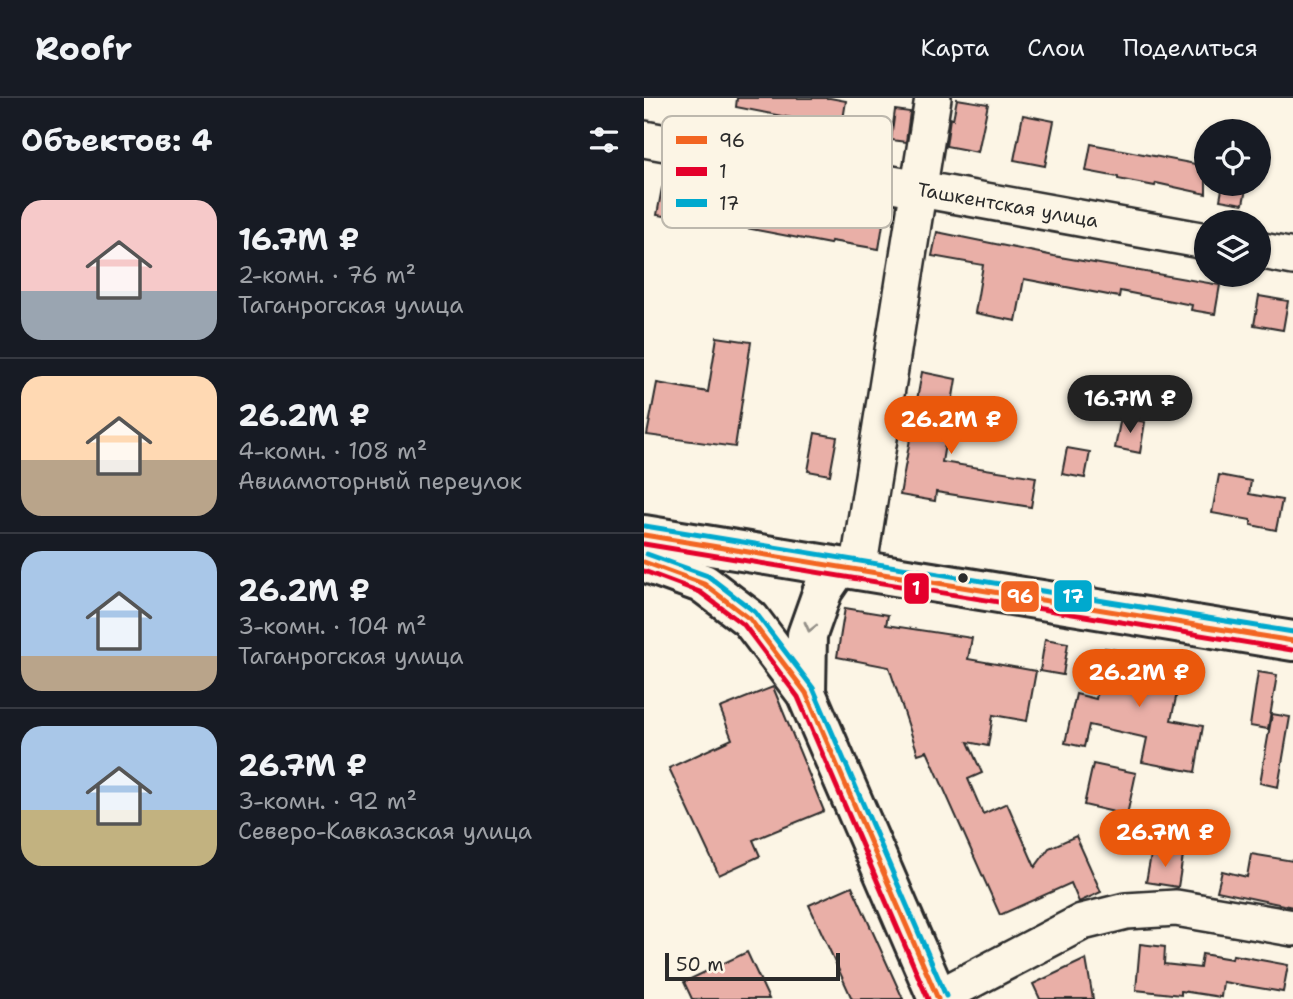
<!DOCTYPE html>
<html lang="ru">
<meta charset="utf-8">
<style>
body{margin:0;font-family:"Shantell Sans",sans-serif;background:#242831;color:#f1f3f6;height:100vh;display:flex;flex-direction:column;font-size:26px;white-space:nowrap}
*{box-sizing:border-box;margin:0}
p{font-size:23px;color:#9ea1a6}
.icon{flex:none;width:38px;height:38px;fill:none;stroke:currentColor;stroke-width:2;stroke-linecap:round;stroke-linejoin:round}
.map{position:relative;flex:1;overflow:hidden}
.drawer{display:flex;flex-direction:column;background:#171b24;width:644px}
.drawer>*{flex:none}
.fabs{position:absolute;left:550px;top:21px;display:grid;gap:14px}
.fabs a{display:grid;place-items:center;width:77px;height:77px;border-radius:50%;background:#171b24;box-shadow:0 2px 5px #0004;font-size:35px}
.scale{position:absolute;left:21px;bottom:18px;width:175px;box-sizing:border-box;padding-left:7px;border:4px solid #2b2b2b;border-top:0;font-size:19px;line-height:24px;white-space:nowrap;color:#2b2b2b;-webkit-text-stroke:5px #fcf5e5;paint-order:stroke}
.price{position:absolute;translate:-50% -60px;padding:0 16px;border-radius:24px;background:#ea580c;color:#fff;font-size:23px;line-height:46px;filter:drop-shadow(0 2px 4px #0008)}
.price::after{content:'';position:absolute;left:50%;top:42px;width:21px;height:16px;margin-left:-10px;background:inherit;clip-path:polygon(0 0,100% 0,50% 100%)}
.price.on{background:#222;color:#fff}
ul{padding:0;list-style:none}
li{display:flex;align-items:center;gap:21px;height:175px;padding:0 21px}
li+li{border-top:2px solid #363941}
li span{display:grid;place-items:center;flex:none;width:196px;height:140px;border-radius:21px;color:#555}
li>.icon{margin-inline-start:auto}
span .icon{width:84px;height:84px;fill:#fffc;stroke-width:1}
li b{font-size:30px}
h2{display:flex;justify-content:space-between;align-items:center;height:84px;padding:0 21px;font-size:30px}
header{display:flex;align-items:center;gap:42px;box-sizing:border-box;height:98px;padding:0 35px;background:#171b24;border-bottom:2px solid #363941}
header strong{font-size:33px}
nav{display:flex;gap:38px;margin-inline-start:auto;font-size:24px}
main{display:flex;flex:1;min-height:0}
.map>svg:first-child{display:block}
</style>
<header>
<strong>Roofr</strong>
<nav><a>Карта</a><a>Слои</a><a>Поделиться</a></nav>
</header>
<main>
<section class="drawer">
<h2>Объектов: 4<svg class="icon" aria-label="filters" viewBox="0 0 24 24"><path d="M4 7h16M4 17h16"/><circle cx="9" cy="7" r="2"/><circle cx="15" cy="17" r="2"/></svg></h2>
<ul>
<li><span style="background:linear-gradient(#f6c9c9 65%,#9aa5b1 0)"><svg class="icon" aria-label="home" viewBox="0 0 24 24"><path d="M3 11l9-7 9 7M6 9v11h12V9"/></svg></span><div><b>16.7M ₽</b><p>2-комн. · 76 m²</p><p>Таганрогская улица</p></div></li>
<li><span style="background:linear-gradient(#ffd9b3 60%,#b9a48a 0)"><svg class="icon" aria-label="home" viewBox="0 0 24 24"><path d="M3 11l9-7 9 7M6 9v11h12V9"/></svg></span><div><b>26.2M ₽</b><p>4-комн. · 108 m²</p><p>Авиамоторный переулок</p></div></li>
<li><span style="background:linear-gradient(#a9c7e8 75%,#b9a48a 0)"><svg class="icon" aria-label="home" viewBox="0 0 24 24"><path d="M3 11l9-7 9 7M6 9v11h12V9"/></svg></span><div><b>26.2M ₽</b><p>3-комн. · 104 m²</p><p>Таганрогская улица</p></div></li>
<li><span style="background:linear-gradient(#a9c7e8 60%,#c2b280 0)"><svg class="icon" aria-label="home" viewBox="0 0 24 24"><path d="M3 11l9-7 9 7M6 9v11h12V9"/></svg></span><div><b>26.7M ₽</b><p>3-комн. · 92 m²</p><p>Северо-Кавказская улица</p></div></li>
</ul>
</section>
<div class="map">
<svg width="649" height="901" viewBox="0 0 649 901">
<rect width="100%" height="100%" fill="#fcf5e5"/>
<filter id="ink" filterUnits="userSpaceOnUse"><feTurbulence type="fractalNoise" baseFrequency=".0143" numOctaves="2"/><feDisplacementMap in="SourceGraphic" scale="14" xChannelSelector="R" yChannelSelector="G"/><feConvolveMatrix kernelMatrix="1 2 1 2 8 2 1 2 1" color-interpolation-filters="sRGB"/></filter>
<g filter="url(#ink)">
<g fill="#e9afa7" stroke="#2b2b2b" stroke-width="2">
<polygon points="93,0 186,0 202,3 197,34 167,28 168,24 92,9"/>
<polygon points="313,1 344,6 334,54 302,48 306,20 309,21"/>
<polygon points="251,12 266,14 262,44 247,42"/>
<polygon points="379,17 410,23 401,68 370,62"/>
<polygon points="447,46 562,68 562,96 512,85 511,88 474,81 474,79 442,73"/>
<polygon points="579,86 603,86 599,106 576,102"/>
<polygon points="18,90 71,100 72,97 118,105 210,123 211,121 239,126 235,151 187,143 186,146 92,128 13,117"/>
<polygon points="293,134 410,158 576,187 571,216 547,212 548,207 476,193 475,199 380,181 372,223 331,215 339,167 288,158"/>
<polygon points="615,198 644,203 639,232 610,227"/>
<polygon points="73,239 107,244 91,349 3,337 13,285 64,294"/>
<polygon points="278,274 312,281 298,364 392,379 387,409 292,394 291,403 256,397"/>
<polygon points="477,319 501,324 496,355 471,350"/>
<polygon points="171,335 193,339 186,377 164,373"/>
<polygon points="423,350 446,354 441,380 418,376"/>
<polygon points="575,377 607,383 605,396 638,402 632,432 607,427 607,422 568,415"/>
<polygon points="201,510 244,517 242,527 328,540 324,561 392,573 383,623 349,617 344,648 324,644 338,675 324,681 339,716 363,705 391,769 405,750 432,738 457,794 435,804 427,785 356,817 283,653 274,656 245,569 193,559"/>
<polygon points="401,541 424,545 419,577 396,573"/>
<polygon points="461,550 540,564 527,622 559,628 551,674 498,664 503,640 445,627 440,649 421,645 432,596 452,601"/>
<polygon points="614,574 633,577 624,631 606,628"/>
<polygon points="129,589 180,713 109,742 116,758 75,777 25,670 88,641 76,610"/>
<polygon points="628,616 646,619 634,689 616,685"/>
<polygon points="449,666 492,675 483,717 440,707"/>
<polygon points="508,752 539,758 534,789 502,784"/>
<polygon points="607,756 649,763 649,809 573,793 578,773 603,779"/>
<polygon points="208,788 259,901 208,901 165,807"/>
<polygon points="496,846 521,849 520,866 556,870 558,856 588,861 589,857 644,867 639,894 579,884 577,899 537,893 537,897 492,892"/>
<polygon points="103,854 125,901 48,901 40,884"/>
<polygon points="442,861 449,901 396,901 389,886"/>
</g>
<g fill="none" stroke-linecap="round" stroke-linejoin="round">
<defs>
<g id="minor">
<polyline points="0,41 562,143"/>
<polyline points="614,152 649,159"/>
<polyline points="214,473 289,0"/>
<polyline points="293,900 438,824 482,813 532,810 649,830"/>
</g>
<g id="major">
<polyline points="0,437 649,543"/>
<polyline points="0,464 60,486 106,521 162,595 294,901"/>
<polyline points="162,595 163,537 179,492 194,470"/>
</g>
</defs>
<use href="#minor" stroke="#2b2b2b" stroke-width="40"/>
<use href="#major" stroke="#2b2b2b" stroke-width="44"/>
<use href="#minor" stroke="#fcf5e5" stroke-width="35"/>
<use href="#major" stroke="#fcf5e5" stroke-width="38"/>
<defs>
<g id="bus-1">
<polyline points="0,437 649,543"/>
<polyline points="0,464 60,486 106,521 162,595 294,901"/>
</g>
<g id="bus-2">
<polyline points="0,446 648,552"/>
<polyline points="0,473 56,494 100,527 154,599 284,901"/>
</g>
<g id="bus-3">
<polyline points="1,428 649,534"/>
<polyline points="3,456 64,478 111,514 169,590 302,898"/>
</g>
</defs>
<use href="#bus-1" stroke="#fcf5e5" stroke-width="10"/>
<use href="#bus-2" stroke="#fcf5e5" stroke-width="10"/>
<use href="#bus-3" stroke="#fcf5e5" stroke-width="10"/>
<use href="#bus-1" stroke="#f26522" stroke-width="5"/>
<use href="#bus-2" stroke="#e4002b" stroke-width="5"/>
<use href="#bus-3" stroke="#00a9ce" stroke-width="5"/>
</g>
<defs><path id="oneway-chevron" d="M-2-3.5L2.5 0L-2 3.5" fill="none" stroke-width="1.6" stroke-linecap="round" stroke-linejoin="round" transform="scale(1.75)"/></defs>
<use stroke="#949088" href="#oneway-chevron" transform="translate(166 529) rotate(104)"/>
</g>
<circle fill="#2b2b2b" stroke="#fcf5e5" stroke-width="2.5" cx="319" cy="480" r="6"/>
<g text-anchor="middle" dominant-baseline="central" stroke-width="5" stroke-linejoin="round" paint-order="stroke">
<g font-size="19" fill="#2b2b2b" stroke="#fcf5e5">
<text transform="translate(364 107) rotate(10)">Ташкентская улица</text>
</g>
</g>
<rect x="18" y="18" width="230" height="112" rx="10" fill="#fcf5e5" stroke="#bdb8ad" stroke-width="2"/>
<rect x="32" y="38" width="31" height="8" fill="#f26522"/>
<rect x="32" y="69" width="31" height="9" fill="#e4002b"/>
<rect x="32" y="101" width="31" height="8" fill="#00a9ce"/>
<g font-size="19" fill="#2b2b2b">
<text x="75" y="49">96</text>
<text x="75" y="80">1</text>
<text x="75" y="112">17</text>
</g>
<g stroke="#fcf5e5" stroke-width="2.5">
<rect x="259" y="474" width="27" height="33" rx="7" fill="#e4002b"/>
<rect x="409" y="481" width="40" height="34" rx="7" fill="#00a9ce"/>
<rect x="356" y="482" width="40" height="33" rx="7" fill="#f26522"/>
</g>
<g font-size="19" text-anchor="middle" font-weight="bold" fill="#fff">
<text x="272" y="497">1</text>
<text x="429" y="505">17</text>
<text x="376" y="505">96</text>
</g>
</svg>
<div class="fabs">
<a><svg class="icon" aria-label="locate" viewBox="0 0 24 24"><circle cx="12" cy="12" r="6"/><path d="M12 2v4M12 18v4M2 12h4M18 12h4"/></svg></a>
<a><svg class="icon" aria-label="layers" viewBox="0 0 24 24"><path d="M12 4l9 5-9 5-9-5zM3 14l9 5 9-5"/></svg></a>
</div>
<div class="scale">50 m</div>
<b class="price on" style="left:486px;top:337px">16.7M ₽</b>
<b class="price" style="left:307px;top:358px">26.2M ₽</b>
<b class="price" style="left:495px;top:611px">26.2M ₽</b>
<b class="price" style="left:521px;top:771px">26.7M ₽</b>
</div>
</main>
